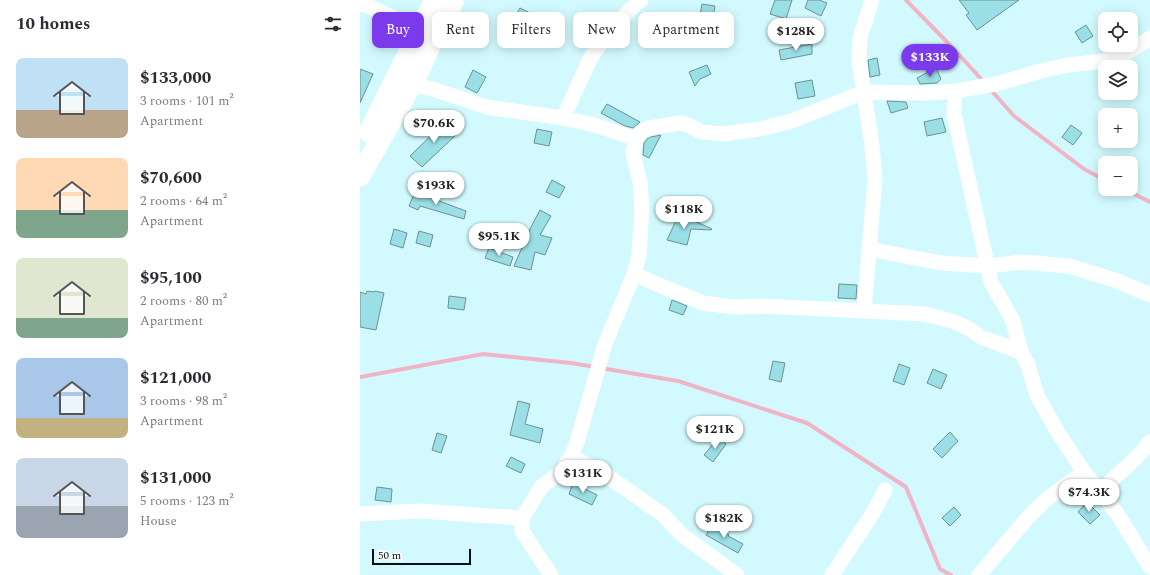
<!DOCTYPE html>
<meta charset="utf-8">
<style>
body{margin:0;font-family:Spectral,serif;background:#f2f2f3;color:#2b2b33;height:100vh;display:flex;flex-direction:column;font-size:15px;white-space:nowrap}
*{box-sizing:border-box;margin:0}
p{font-size:13px;color:#7c7c81}
.icon{flex:none;width:22px;height:22px;fill:none;stroke:currentColor;stroke-width:2;stroke-linecap:round;stroke-linejoin:round}
.map{position:relative;flex:1;overflow:hidden}
.panel{display:flex;flex-direction:column;background:#fff;width:360px}
.panel>*{flex:none}
.top-card{position:absolute;left:12px;top:12px;width:380px;height:36px;display:flex;gap:8px}
.controls{position:absolute;left:738px;top:12px;display:grid;gap:8px}
.controls a{display:grid;place-items:center;width:40px;height:40px;border-radius:8px;background:#fff;box-shadow:0 2px 10px #0003;font-size:20px}
.scale{position:absolute;left:12px;bottom:10px;width:99px;box-sizing:border-box;padding-left:4px;border:2px solid #031011;border-top:0;font-size:11px;line-height:14px;white-space:nowrap;color:#031011;-webkit-text-stroke:3px #fff;paint-order:stroke}
.price{position:absolute;translate:-50% -34px;padding:0 9px;border-radius:14px;background:#fff;color:#222;font-size:13px;line-height:26px;filter:drop-shadow(0 1px 2px #0008)}
.price::after{content:'';position:absolute;left:50%;top:24px;width:12px;height:9px;margin-left:-6px;background:inherit;clip-path:polygon(0 0,100% 0,50% 100%)}
.price.current{background:#7c3aed;color:#fff}
ul{padding:0;list-style:none}
li{display:flex;align-items:center;gap:12px;height:100px;padding:0 16px}
li span{display:grid;place-items:center;flex:none;width:112px;height:80px;border-radius:8px;color:#555}
li>.icon{margin-inline-start:auto}
span .icon{width:48px;height:48px;fill:#fffc;stroke-width:1}
li b{font-size:17px}
h2{display:flex;justify-content:space-between;align-items:center;height:48px;padding:0 16px;font-size:17px}
.pill{padding:0 14px;border-radius:8px;background:#fff;box-shadow:0 2px 10px #0003;font-size:14px;line-height:36px}
.pill.current{background:#7c3aed;color:#fff}
main{display:flex;flex:1;min-height:0}
.map>svg:first-child{display:block}
</style>
<main>
<section class="panel">
<h2>10 homes<svg class="icon" aria-label="filters" viewBox="0 0 24 24"><path d="M4 7h16M4 17h16"/><circle cx="9" cy="7" r="2"/><circle cx="15" cy="17" r="2"/></svg></h2>
<ul>
<li><span style="background:linear-gradient(#bfe0f5 65%,#b9a48a 0)"><svg class="icon" aria-label="home" viewBox="0 0 24 24"><path d="M3 11l9-7 9 7M6 9v11h12V9"/></svg></span><div><b>$133,000</b><p>3 rooms · 101 m²</p><p>Apartment</p></div></li>
<li><span style="background:linear-gradient(#ffd9b3 65%,#7fa58c 0)"><svg class="icon" aria-label="home" viewBox="0 0 24 24"><path d="M3 11l9-7 9 7M6 9v11h12V9"/></svg></span><div><b>$70,600</b><p>2 rooms · 64 m²</p><p>Apartment</p></div></li>
<li><span style="background:linear-gradient(#dfe7d0 75%,#7fa58c 0)"><svg class="icon" aria-label="home" viewBox="0 0 24 24"><path d="M3 11l9-7 9 7M6 9v11h12V9"/></svg></span><div><b>$95,100</b><p>2 rooms · 80 m²</p><p>Apartment</p></div></li>
<li><span style="background:linear-gradient(#a9c7e8 75%,#c2b280 0)"><svg class="icon" aria-label="home" viewBox="0 0 24 24"><path d="M3 11l9-7 9 7M6 9v11h12V9"/></svg></span><div><b>$121,000</b><p>3 rooms · 98 m²</p><p>Apartment</p></div></li>
<li><span style="background:linear-gradient(#c9d6e8 60%,#9aa5b1 0)"><svg class="icon" aria-label="home" viewBox="0 0 24 24"><path d="M3 11l9-7 9 7M6 9v11h12V9"/></svg></span><div><b>$131,000</b><p>5 rooms · 123 m²</p><p>House</p></div></li>
</ul>
</section>
<div class="map">
<svg width="790" height="575" viewBox="0 0 790 575">
<rect width="100%" height="100%" fill="#d2fafe"/>
<g fill="none" stroke-linecap="round" stroke-linejoin="round">
<g stroke="#efb5c6" stroke-width="4">
<polyline points="546,0 589,44 624,82"/>
<polyline points="630,89 654,116 724,169 745,180"/>
<polyline points="764,189 790,202"/>
<polyline points="0,377 123,354 211,363 318,381 447,423 546,487 580,569 591,575"/>
</g>
</g>
<g fill="#99dfe5" stroke="#6c9194">
<polygon points="415,0 432,0 426,19 410,14"/>
<polygon points="448,0 459,0 467,3 461,16 445,8"/>
<polygon points="599,0 659,0 617,30 606,15 609,13"/>
<polygon points="342,4 355,6 352,23 339,21"/>
<polygon points="160,8 170,13 156,38 146,32"/>
<polygon points="726,25 733,36 722,43 715,32"/>
<polygon points="452,44 452,54 421,60 419,50"/>
<polygon points="517,58 520,75 510,77 508,60"/>
<polygon points="347,65 351,74 340,79 335,86 329,72"/>
<polygon points="576,68 581,79 577,83 560,84 557,78"/>
<polygon points="0,69 13,74 0,103"/>
<polygon points="113,70 126,77 117,93 105,87"/>
<polygon points="452,80 455,96 438,99 435,83"/>
<polygon points="527,101 546,102 548,108 531,113"/>
<polygon points="247,104 280,122 273,128 265,126 241,113"/>
<polygon points="582,118 586,132 567,136 564,122"/>
<polygon points="86,121 98,133 62,167 50,156"/>
<polygon points="711,125 722,133 713,145 702,137"/>
<polygon points="177,129 192,132 189,146 174,143"/>
<polygon points="301,135 289,158 283,155 284,143 287,139 291,137"/>
<polygon points="192,180 205,187 199,198 186,192"/>
<polygon points="55,192 106,211 104,219 60,206 58,210 49,206"/>
<polygon points="180,210 191,216 180,235 192,238 185,255 175,252 171,270 154,266 171,227"/>
<polygon points="319,214 352,229 351,230 331,229 327,245 307,240"/>
<polygon points="34,229 47,233 43,248 30,244"/>
<polygon points="59,231 73,235 70,247 56,243"/>
<polygon points="129,248 153,257 150,266 125,258"/>
<polygon points="479,284 497,285 496,299 478,298"/>
<polygon points="7,291 14,292 15,291 24,293 16,330 0,327 0,292 6,294"/>
<polygon points="89,296 106,298 104,310 88,308"/>
<polygon points="312,300 327,306 323,315 309,310"/>
<polygon points="413,361 425,363 421,382 409,379"/>
<polygon points="539,364 550,368 544,385 533,381"/>
<polygon points="573,369 587,375 581,389 567,383"/>
<polygon points="158,401 170,404 165,424 183,429 180,443 150,435"/>
<polygon points="590,432 598,441 582,458 573,449"/>
<polygon points="77,433 87,436 81,453 72,450"/>
<polygon points="358,438 366,444 353,462 344,455"/>
<polygon points="151,457 165,464 161,473 146,466"/>
<polygon points="213,483 237,495 232,505 209,494"/>
<polygon points="17,487 32,489 31,502 15,500"/>
<polygon points="727,502 740,515 730,524 718,512"/>
<polygon points="594,507 601,515 590,526 582,518"/>
<polygon points="352,525 369,535 368,536 383,544 378,553 346,535"/>
</g>
<g fill="none" stroke-linecap="round" stroke-linejoin="round">
<g stroke="#fff" stroke-width="15">
<polyline points="0,3 8,6 69,34"/>
<polyline points="51,84 76,90 126,107 203,118 235,125 276,139"/>
<polyline points="595,91 594,114 631,282 653,321 661,352 668,365 677,395 697,431 724,472 740,491 760,518 790,567"/>
<polyline points="203,118 231,57 256,23 281,0"/>
<polyline points="509,249 581,263 628,266 663,262 709,266 755,280 790,295"/>
<polyline points="274,274 306,288 343,303 374,307 403,306 565,314 592,321 610,329 621,337 661,352"/>
<polyline points="504,311 515,178 512,145 499,62 500,38 512,0"/>
<polyline points="211,457 239,470 303,515 322,535 377,575"/>
<polyline points="740,491 777,457 790,442"/>
<polyline points="0,514 60,511 162,518"/>
<polyline points="191,575 162,531 162,518 182,486 197,475 211,457 217,442 245,344 274,274 279,256 282,208 280,182 275,162 273,152 276,139 281,132 288,128 321,123 328,125 342,132 362,134 400,129 432,121 504,92 569,93 595,91 636,84 681,71 708,65 743,61 768,52 790,38"/>
<polyline points="472,575 513,513 525,490"/>
<polyline points="619,575 671,514 688,498 724,472"/>
</g>
<g stroke="#fff" stroke-width="21">
<polyline points="9,132 75,0"/>
<polyline points="0,176 59,71 74,36 94,0"/>
</g>
</g>
</svg>
<div class="controls">
<a><svg class="icon" aria-label="locate" viewBox="0 0 24 24"><circle cx="12" cy="12" r="6"/><path d="M12 2v4M12 18v4M2 12h4M18 12h4"/></svg></a>
<a><svg class="icon" aria-label="layers" viewBox="0 0 24 24"><path d="M12 4l9 5-9 5-9-5zM3 14l9 5 9-5"/></svg></a>
<a>+</a>
<a>−</a>
</div>
<div class="scale">50 m</div>
<b class="price" style="left:436px;top:52px">$128K</b>
<b class="price current" style="left:570px;top:78px">$133K</b>
<b class="price" style="left:74px;top:144px">$70.6K</b>
<b class="price" style="left:76px;top:206px">$193K</b>
<b class="price" style="left:324px;top:230px">$118K</b>
<b class="price" style="left:139px;top:257px">$95.1K</b>
<b class="price" style="left:355px;top:450px">$121K</b>
<b class="price" style="left:223px;top:494px">$131K</b>
<b class="price" style="left:729px;top:513px">$74.3K</b>
<b class="price" style="left:364px;top:539px">$182K</b>
<div class="top-card">
<a class="pill current">Buy</a>
<a class="pill">Rent</a>
<a class="pill">Filters</a>
<a class="pill">New</a>
<a class="pill">Apartment</a>
</div>
</div>
</main>
